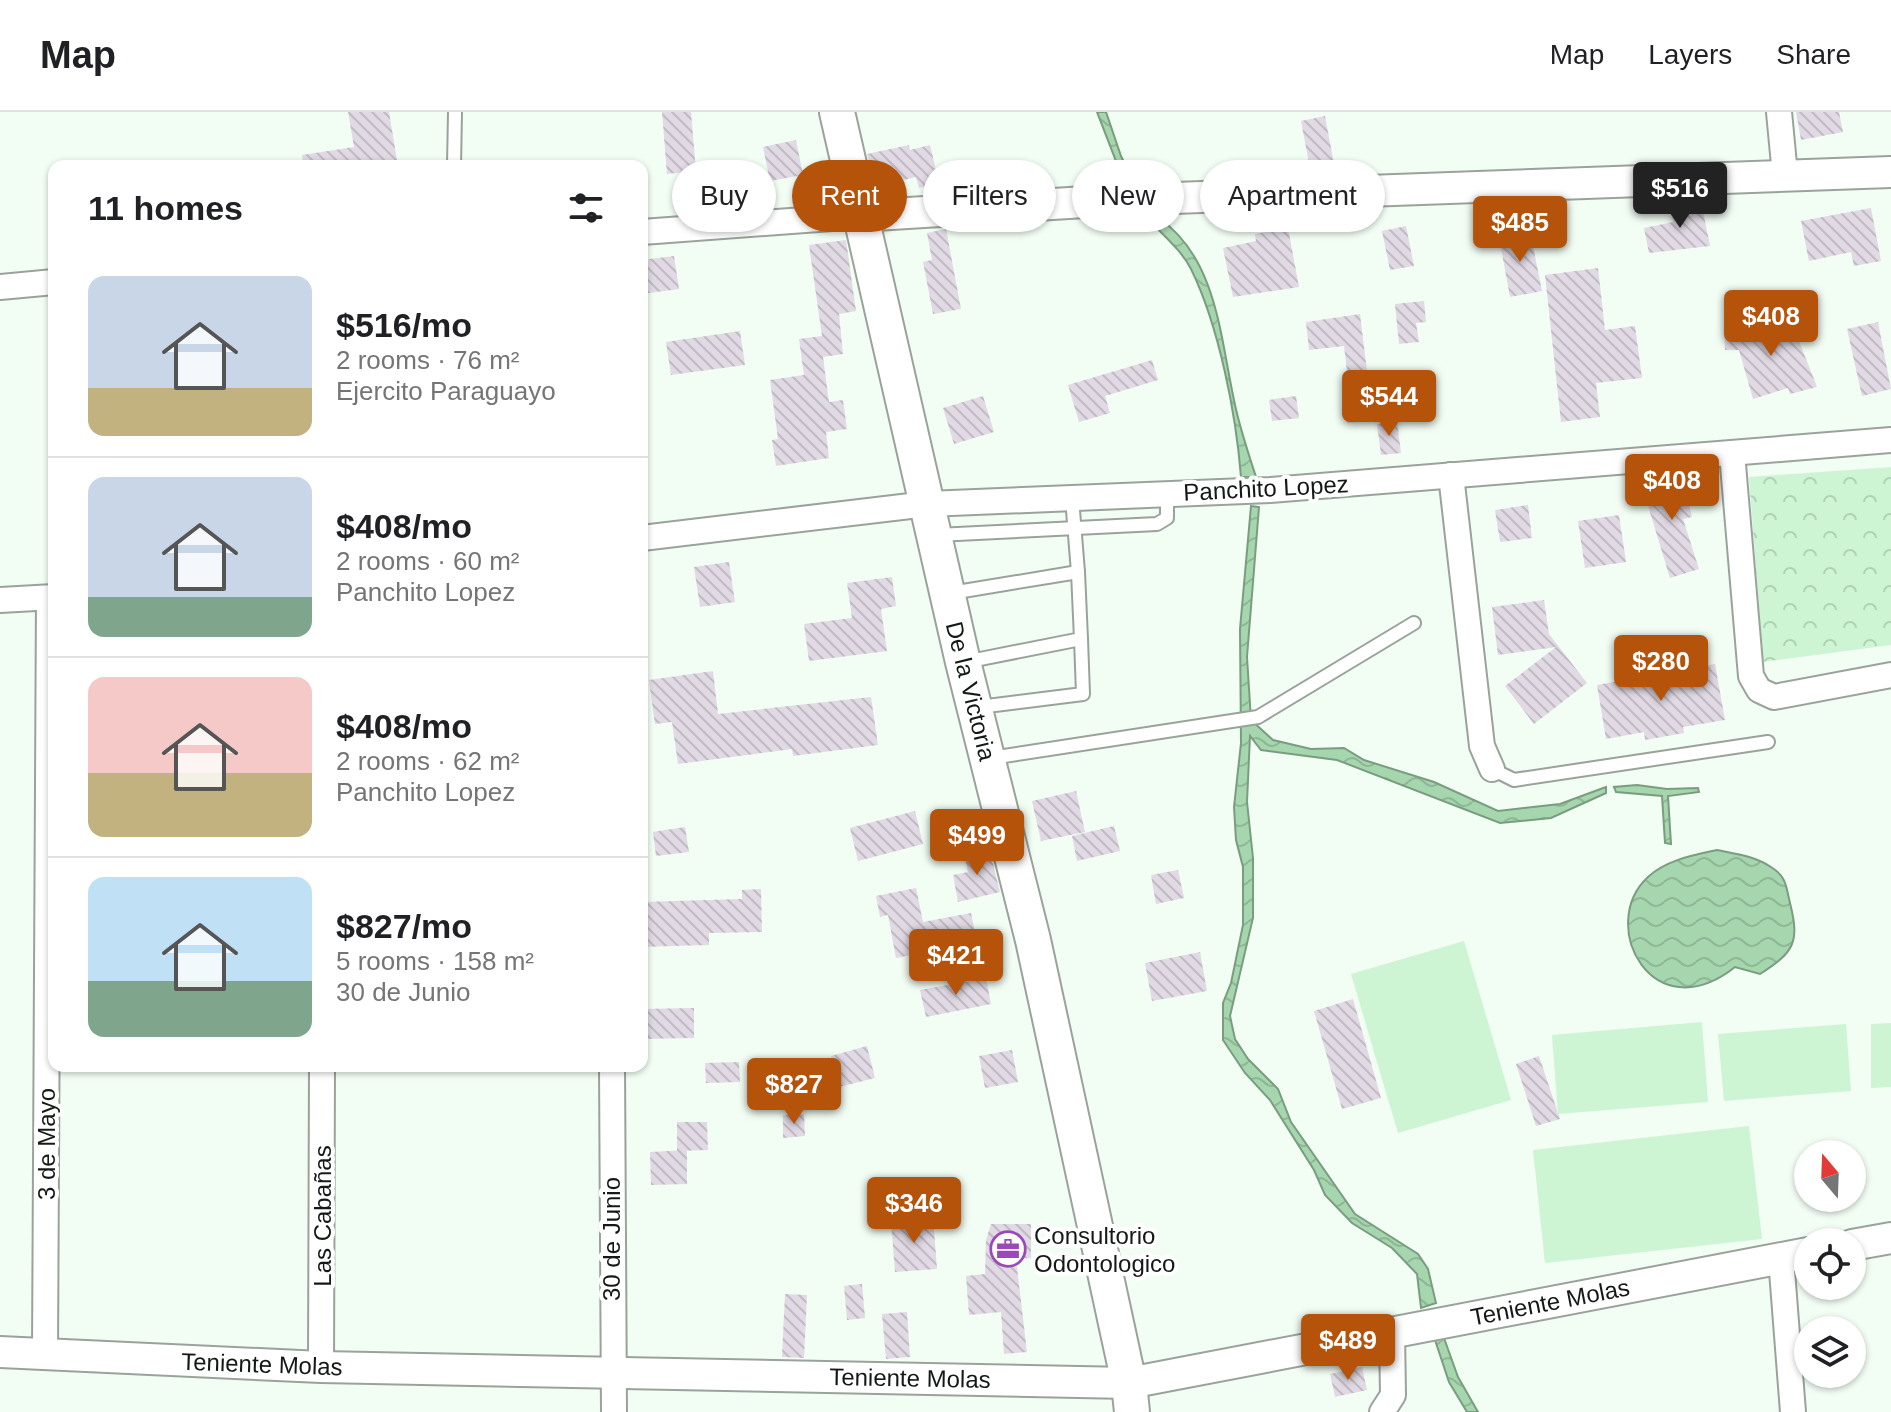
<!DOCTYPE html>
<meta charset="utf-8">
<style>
body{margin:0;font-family:Helvetica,sans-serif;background:#f6f6f6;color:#202124;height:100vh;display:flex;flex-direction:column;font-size:30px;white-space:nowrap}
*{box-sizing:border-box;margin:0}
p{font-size:26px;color:#757577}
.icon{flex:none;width:44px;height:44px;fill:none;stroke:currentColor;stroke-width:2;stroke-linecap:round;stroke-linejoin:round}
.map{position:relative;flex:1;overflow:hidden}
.sheet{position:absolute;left:48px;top:48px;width:600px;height:912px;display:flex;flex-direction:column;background:#fff;border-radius:16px;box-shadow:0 2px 6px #0004}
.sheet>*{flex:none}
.top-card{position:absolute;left:672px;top:48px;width:760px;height:72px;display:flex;gap:16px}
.needle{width:52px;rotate:341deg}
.tools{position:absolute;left:1794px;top:1028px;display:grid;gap:16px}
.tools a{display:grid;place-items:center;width:72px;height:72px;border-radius:50%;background:#fff;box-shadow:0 2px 6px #0004;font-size:40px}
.price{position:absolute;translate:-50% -68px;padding:0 18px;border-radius:8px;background:#b45309;color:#fff;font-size:26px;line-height:52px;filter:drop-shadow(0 2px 4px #0008)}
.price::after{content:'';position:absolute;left:50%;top:48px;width:24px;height:18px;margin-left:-12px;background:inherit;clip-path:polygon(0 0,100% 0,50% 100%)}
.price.on{background:#222;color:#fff}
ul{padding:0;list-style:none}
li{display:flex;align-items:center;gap:24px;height:200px;padding:0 40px}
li+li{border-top:2px solid #e0e0e0}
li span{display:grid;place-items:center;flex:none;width:224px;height:160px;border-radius:16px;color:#555}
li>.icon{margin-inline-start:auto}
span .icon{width:96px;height:96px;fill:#fffc;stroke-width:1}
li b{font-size:34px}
h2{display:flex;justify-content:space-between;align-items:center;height:96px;padding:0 40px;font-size:34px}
.pill{padding:0 28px;border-radius:36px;background:#fff;box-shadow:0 2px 6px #0004;font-size:28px;line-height:72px}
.pill.on{background:#b45309;color:#fff}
header{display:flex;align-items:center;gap:48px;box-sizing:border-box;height:112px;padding:0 40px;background:#fff;border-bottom:2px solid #e0e0e0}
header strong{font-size:38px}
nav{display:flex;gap:44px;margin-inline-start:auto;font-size:28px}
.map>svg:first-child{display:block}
</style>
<header>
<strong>Map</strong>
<nav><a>Map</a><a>Layers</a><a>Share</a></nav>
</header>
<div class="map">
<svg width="1891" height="1300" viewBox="0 0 1891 1300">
<defs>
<pattern id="park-crowns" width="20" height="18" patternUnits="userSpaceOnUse" patternTransform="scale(2)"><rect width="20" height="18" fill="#cdf5d3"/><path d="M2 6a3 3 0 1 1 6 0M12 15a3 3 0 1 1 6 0" fill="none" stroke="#afd1b4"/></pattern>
<pattern id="water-waves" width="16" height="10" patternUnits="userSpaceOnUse" patternTransform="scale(2)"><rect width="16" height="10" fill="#a6d6ae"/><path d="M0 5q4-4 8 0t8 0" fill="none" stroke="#8eb795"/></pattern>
<pattern id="building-back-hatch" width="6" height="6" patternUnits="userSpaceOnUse" patternTransform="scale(2)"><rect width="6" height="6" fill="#e1dae4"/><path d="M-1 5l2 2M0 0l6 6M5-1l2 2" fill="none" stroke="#c0bac3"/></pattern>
</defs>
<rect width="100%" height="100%" fill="#f2fdf4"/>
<polygon fill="url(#park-crowns)" points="1891,355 1891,533 1763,550 1749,365"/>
<g fill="#cdf5d3">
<polygon points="1464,829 1511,988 1398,1021 1351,862"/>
<polygon points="1702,910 1708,990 1558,1002 1552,923"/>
<polygon points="1891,911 1891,975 1871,976 1871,912"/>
<polygon points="1846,912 1851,979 1724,989 1718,922"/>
<polygon points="1749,1014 1762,1127 1545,1151 1533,1038"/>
</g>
<g fill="url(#water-waves)" stroke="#7a9d80" stroke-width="2">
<polygon points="1097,0 1106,0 1121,44 1136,75 1126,75"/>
<path d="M1159 106C1217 147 1220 224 1234 288 1239 314 1248 340 1256 365H1241C1236 302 1219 214 1191 157 1182 139 1164 124 1151 110Z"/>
<polygon points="1251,394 1259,395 1247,545 1251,608 1273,628 1311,637 1344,636 1364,648 1434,670 1498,699 1560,692 1606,675 1606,681 1551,706 1500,711 1337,648 1261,638 1250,624 1247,690 1253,746 1253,806 1230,904 1235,927 1248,947 1278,977 1291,1010 1355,1102 1418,1142 1428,1157 1436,1191 1421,1196 1417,1162 1392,1136 1352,1111 1325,1083 1314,1058 1270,988 1245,961 1223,928 1223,891 1231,871 1243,813 1243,755 1236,728 1234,695 1241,631 1240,517"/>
<polygon points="1637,673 1667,677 1698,676 1699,680 1668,684 1671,732 1665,731 1662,684 1616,680 1614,675"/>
<path d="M1717 738C1736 742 1755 744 1771 755 1787 765 1786 775 1790 791 1800 831 1794 840 1760 862L1735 855C1653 920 1596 813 1648 765 1666 748 1694 743 1717 738Z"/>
<polygon points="1444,1226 1458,1265 1478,1300 1467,1300 1449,1270 1435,1228"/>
</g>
<g fill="url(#building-back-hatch)">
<polygon points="348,0 389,0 398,54 303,54 302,43 354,35"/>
<polygon points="662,0 691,0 696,59 667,62"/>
<polygon points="1796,0 1839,0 1843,20 1801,28"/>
<polygon points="1325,4 1335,57 1311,62 1301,9"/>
<polygon points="796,28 803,63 770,69 763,35"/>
<polygon points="909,33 910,38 930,33 939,71 919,76 916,65 875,75 867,42"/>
<polygon points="1701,89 1710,134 1649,141 1644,116 1673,110 1670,95"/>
<polygon points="1871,96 1881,149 1854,154 1851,140 1809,149 1801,109"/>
<polygon points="1406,114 1414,154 1390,158 1382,119"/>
<polygon points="1288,116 1299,175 1233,185 1223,136 1256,129 1255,122"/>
<polygon points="946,117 961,197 933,202 923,150 932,148 927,121"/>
<polygon points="1530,119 1542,179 1510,185 1499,125"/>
<polygon points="846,128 856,199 839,202 843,242 823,245 829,290 843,288 847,317 826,320 829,346 776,354 772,328 778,327 770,268 804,263 799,227 822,224 809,133"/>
<polygon points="674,144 679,177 642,182 642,148"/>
<polygon points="1598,156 1605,218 1635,214 1642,266 1596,271 1600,305 1561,310 1545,163"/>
<polygon points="1424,189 1426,210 1416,211 1419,230 1399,232 1395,192"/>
<polygon points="1360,202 1373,308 1347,311 1344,284 1350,284 1344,234 1309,238 1306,210"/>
<polygon points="1878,210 1891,277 1862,284 1847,217"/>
<polygon points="1792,211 1817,275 1790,282 1788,276 1753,287 1739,238 1725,238 1724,215"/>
<polygon points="740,219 745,253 671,263 666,230"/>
<polygon points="1152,248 1158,268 1105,284 1110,301 1079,310 1068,273"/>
<polygon points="983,284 994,320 954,332 943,296"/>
<polygon points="1296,284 1299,306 1272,309 1269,288"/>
<polygon points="1397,310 1401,341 1381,343 1377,312"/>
<polygon points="1681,360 1692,405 1683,407 1699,457 1670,466 1642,374 1655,372 1653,362"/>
<polygon points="1528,393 1532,426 1500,430 1495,398"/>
<polygon points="1619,403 1626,450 1585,456 1578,409"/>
<polygon points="729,450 735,490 700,495 694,455"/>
<polygon points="892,465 896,494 881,497 887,539 809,549 804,512 852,506 847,471"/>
<polygon points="1544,488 1549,522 1587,571 1534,612 1505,574 1556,535 1498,543 1492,495"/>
<polygon points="1715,552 1725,608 1683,615 1684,621 1645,628 1644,620 1606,627 1597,573"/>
<polygon points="713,559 718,602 871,585 878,633 793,644 792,637 678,652 672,610 655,612 649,568"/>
<polygon points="1076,679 1085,720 1041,729 1032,689"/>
<polygon points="915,699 923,732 858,749 850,716"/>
<polygon points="1114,714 1120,739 1077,749 1072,724"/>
<polygon points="685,715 689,740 656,744 653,720"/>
<polygon points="989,736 1000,780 958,790 953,763 968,760 964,742"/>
<polygon points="1178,758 1184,786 1156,792 1151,763"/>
<polygon points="916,776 923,810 971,801 977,830 896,846 888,803 880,805 876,784"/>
<polygon points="761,777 762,820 709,821 709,833 642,835 642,790 742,787 742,778"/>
<polygon points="1200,840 1207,879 1152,889 1145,851"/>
<polygon points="986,866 991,892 926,905 920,878"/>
<polygon points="1353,887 1381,986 1342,997 1314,899"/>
<polygon points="694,896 694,926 642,927 642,897"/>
<polygon points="867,934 875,966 839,975 831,944"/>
<polygon points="1012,938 1018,970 985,976 979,944"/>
<polygon points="1539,944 1560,1007 1536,1014 1516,952"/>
<polygon points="739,950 740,970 706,971 705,951"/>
<polygon points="804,1002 805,1024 783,1026 783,1003"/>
<polygon points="677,1010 707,1010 708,1038 677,1039"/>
<polygon points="687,1038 687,1072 651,1073 650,1040"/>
<polygon points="933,1105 937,1157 895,1160 891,1109"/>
<polygon points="991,1112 1031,1112 1031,1146 1016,1147 1027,1240 1004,1242 1001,1200 969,1203 966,1164 985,1162 986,1128"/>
<polygon points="862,1172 865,1206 847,1208 844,1174"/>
<polygon points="785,1182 807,1183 804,1246 782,1245"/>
<polygon points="907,1200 910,1245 886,1247 882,1202"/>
<polygon points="1362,1255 1367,1278 1335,1285 1330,1262"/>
</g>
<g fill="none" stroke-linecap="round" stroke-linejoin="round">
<defs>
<g id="service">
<polyline points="454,54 455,0"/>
<polyline points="1072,386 1078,460"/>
<polyline points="937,423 1157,412 1167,406 1167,382"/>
<polyline points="951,481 1078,460 1081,527 965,550"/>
<polyline points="979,595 1083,582 1081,527"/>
<polyline points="991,646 1258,605 1414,511"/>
<polyline points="1492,657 1514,668 1768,630"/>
</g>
<g id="minor">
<polyline points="1779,0 1785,63"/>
<polyline points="642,120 859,104"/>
<polyline points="0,175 54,170"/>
<polyline points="1732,341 1751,564 1759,578 1774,585 1891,563"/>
<polyline points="1451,363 1482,634 1492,657"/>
<polyline points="642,426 927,392 1270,378 1891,328"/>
<polyline points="0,488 54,485"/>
<polyline points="612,954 614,1300"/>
<polyline points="1781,1146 1793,1300"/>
<polyline points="45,1242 49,486"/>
<polyline points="321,1255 322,954"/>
<polyline points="1382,1300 1393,1283 1392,1221"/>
</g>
<g id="tertiary">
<polyline points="859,104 1118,88 1891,60"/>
<polyline points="1852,1133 1891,1126"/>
<polyline points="0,1240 321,1255 1129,1271 1808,1141"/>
</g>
<polyline id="secondary" points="837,0 963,550 1033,828 1129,1271 1132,1300"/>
</defs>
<use href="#service" stroke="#9aa39b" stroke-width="16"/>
<use href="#minor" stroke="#9aa39b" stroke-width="28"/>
<use href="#tertiary" stroke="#9aa39b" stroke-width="34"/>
<use href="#secondary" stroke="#9aa39b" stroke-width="38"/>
<use href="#service" stroke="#fff" stroke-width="12"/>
<use href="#minor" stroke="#fff" stroke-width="24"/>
<use href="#tertiary" stroke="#fff" stroke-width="30"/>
<use href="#secondary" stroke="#fff" stroke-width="34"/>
</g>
<defs>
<symbol id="office-ring" viewBox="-11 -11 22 22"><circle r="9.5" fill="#fff" stroke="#9c49b8" stroke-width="1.5"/><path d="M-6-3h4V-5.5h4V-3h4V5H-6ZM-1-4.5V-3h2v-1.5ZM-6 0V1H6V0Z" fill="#9c49b8"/></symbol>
</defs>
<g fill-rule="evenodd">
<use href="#office-ring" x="988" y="1117" width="40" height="40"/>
</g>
<g text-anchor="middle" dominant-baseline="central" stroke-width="8" stroke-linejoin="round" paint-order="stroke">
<g font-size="24" fill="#151916" stroke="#fff">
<text transform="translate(1266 376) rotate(-3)">Panchito Lopez</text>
<text transform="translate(971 579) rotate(76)">De la Victoria</text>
<text transform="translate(46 1032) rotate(-90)">3 de Mayo</text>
<text transform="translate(322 1104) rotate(-90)">Las Cabañas</text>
<text transform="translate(611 1127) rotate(-90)">30 de Junio</text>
<text transform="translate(1550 1190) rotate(-11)">Teniente Molas</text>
<text transform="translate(262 1252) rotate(2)">Teniente Molas</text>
<text transform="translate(910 1266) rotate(1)">Teniente Molas</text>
</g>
<g font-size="24" fill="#151916" stroke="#fff" text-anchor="start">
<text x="1034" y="1123">Consultorio<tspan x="1034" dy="28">Odontologico</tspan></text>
</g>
</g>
</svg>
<div class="tools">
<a><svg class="needle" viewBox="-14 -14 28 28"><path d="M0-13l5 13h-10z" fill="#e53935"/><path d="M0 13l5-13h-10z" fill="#757577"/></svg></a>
<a><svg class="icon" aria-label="locate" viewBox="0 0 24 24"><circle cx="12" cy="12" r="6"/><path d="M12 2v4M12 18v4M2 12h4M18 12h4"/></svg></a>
<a><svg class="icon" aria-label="layers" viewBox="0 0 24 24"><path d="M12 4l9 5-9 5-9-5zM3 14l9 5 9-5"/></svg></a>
</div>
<b class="price on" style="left:1680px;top:118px">$516</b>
<b class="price" style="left:1520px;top:152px">$485</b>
<b class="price" style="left:1771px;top:246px">$408</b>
<b class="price" style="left:1389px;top:326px">$544</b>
<b class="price" style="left:1672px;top:410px">$408</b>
<b class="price" style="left:1661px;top:591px">$280</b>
<b class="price" style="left:977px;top:765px">$499</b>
<b class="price" style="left:956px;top:885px">$421</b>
<b class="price" style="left:794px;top:1014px">$827</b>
<b class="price" style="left:914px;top:1133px">$346</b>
<b class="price" style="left:1348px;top:1270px">$489</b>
<div class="top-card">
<a class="pill">Buy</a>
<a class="pill on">Rent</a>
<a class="pill">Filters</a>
<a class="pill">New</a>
<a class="pill">Apartment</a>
</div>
<section class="sheet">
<h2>11 homes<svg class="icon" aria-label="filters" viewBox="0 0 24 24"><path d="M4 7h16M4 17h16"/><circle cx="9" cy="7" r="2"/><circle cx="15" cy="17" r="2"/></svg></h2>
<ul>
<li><span style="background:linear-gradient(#c9d6e8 70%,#c2b280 0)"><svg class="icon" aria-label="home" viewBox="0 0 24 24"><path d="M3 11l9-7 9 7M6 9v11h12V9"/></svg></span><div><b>$516/mo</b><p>2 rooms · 76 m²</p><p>Ejercito Paraguayo</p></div></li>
<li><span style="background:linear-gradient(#c9d6e8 75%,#7fa58c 0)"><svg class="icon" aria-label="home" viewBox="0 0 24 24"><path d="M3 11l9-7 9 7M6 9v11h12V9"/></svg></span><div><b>$408/mo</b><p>2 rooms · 60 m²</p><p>Panchito Lopez</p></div></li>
<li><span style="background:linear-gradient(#f6c9c9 60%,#c2b280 0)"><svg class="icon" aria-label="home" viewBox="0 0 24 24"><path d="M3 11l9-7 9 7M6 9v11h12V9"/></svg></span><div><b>$408/mo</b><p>2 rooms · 62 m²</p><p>Panchito Lopez</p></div></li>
<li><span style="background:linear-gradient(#bfe0f5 65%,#7fa58c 0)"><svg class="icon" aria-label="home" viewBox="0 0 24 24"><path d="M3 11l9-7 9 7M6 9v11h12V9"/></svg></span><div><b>$827/mo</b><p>5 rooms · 158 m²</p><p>30 de Junio</p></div></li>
</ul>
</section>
</div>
